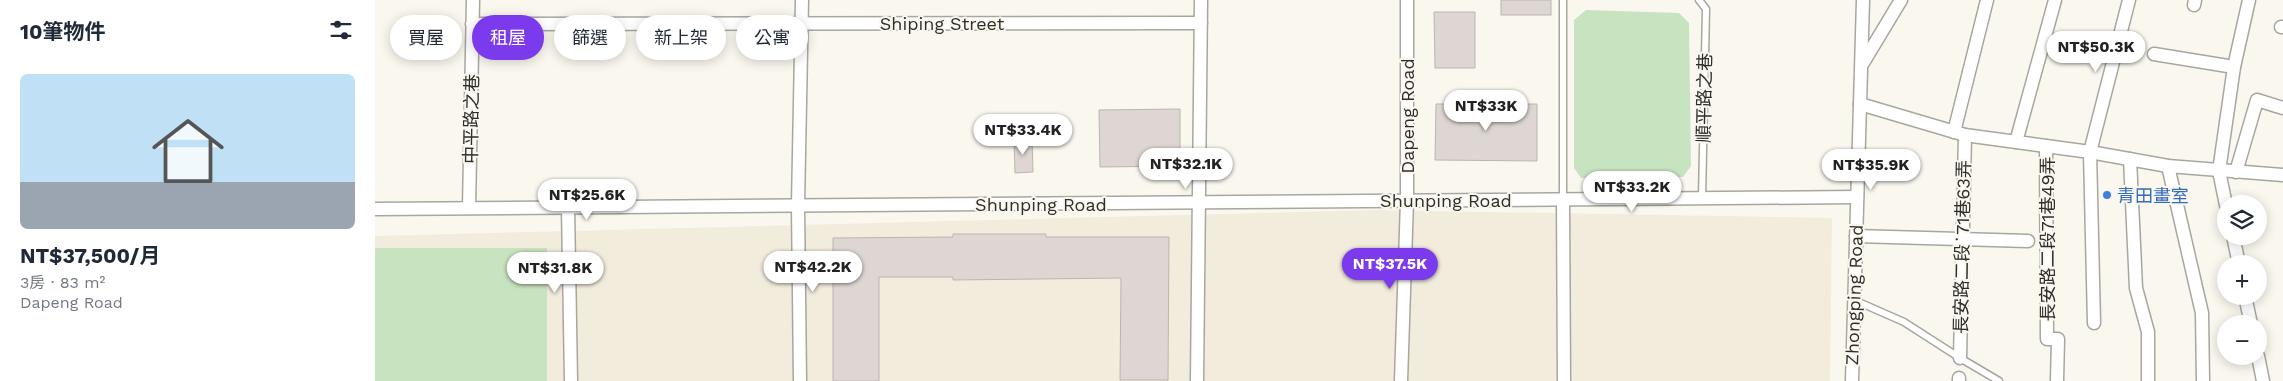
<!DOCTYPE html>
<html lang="zh-TW">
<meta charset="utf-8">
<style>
body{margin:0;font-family:"Work Sans","Noto Sans TC",sans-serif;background:#f2f2f3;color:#1f2937;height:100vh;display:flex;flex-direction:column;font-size:19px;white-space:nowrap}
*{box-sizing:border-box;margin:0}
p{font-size:16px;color:#747a83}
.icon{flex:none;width:28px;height:28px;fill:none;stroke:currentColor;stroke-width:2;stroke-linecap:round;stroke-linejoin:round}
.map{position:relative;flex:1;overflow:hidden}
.panel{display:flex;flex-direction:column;background:#fff;width:375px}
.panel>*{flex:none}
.hud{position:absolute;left:15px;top:15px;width:475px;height:45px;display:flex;gap:10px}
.controls{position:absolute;left:1842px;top:195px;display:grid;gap:10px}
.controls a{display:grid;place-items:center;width:50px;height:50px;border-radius:50%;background:#fff;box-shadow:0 2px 12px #0003;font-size:25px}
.price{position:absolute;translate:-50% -42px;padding:0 11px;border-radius:18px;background:#fff;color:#222;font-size:16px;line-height:32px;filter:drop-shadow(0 1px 2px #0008)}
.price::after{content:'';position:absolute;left:50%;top:30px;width:15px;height:11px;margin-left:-8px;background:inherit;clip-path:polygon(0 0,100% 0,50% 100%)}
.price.active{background:#7c3aed;color:#fff}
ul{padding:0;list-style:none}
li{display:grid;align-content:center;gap:10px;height:265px;padding:0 20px}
li span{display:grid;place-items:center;height:155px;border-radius:8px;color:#555}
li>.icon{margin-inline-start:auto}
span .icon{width:90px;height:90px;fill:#fffc;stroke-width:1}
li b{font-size:21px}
h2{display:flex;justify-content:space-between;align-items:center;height:60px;padding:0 20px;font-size:21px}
.chip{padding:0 18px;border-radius:22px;background:#fff;box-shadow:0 2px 12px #0003;font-size:18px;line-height:45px}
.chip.active{background:#7c3aed;color:#fff}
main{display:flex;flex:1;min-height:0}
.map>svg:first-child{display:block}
</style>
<main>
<section class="panel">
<h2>10筆物件<svg class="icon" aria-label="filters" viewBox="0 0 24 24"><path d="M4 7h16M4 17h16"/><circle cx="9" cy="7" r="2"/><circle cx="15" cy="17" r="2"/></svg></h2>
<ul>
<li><span style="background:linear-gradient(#bfe0f5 70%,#9aa5b1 0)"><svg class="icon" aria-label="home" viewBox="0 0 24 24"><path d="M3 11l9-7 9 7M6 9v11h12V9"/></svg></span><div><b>NT$37,500/月</b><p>3房 · 83 m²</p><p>Dapeng Road</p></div></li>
</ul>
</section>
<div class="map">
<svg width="1908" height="381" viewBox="0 0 1908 381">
<rect width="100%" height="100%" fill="#faf7ef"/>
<polygon fill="#f2ecdd" points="999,210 1457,218 1455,381 0,381 0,236"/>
<g fill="#c8e3bf">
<polygon points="1211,10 1304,13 1314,23 1316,166 1308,177 1206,178 1199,168 1199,20"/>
<rect x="0" y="248" width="172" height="133"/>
</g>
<g fill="#ded6d3" stroke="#bcb4b1">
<rect x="1126" y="0" width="50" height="15"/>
<polygon points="1059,12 1100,12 1100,68 1060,68"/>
<polygon points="1061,104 1162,104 1162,161 1060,160"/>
<polygon points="805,109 805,166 725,167 724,110"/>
<polygon points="657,139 658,172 640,173 639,140"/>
<polygon points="578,234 671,234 671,237 794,237 793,380 745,380 746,278 578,280 578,277 504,277 504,381 458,381 458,238 578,237"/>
</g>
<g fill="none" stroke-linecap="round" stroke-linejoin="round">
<defs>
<g id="service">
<polyline points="1324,0 1331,9 1327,198"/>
<polyline points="1188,199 1188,0"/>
<polyline points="1479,300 1529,322 1585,358 1624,381"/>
</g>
<g id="minor">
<polyline points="1819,5 1820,0"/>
<polyline points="97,24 826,23"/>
<polyline points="1906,27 1908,27"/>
<polyline points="1779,54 1859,67"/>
<polyline points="1488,63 1526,0"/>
<polyline points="1485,104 1590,135 1715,152 1793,166 1908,175"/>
<polyline points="1579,132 1612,0"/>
<polyline points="1641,142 1680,0"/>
<polyline points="1671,146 1672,339 1683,339 1682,381"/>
<polyline points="1755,159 1761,288 1773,332 1773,381"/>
<polyline points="1793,166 1827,313 1828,381"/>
<polyline points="1861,172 1882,100 1908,108"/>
<polyline points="1188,199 1189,381"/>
<polyline points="1851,205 1844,171 1859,67 1874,0"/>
<polyline points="193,207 196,381"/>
<polyline points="94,208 98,0"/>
<polyline points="0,209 1482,197"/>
<polyline points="1481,236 1653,241"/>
<polyline points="1858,236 1864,264"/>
<polyline points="1870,296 1876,324"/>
<polyline points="1719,323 1715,152 1754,0"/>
<polyline points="1883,356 1888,381"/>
<polyline points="1585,358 1590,135"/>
<polyline points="425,381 423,205 427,0"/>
<polyline points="822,381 826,0"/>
<polyline points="1026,381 1032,201 1032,0"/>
<polyline points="1477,381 1488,0"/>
<polyline points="1584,381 1584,378"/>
</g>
</defs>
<use href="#service" stroke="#a9a69f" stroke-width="9"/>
<use href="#minor" stroke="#a9a69f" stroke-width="15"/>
<use href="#service" stroke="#fff" stroke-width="6"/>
<use href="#minor" stroke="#fff" stroke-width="12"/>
</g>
<circle fill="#3f7fe0" stroke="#faf7ef" stroke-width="2" cx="1732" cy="195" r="5"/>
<g text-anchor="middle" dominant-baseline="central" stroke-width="4" stroke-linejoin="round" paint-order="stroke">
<g font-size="18" fill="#2e2d2a" stroke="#faf7ef">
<text x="567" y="23">Shiping Street</text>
<text transform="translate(1329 98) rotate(-89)">順平路之巷</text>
<text transform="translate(1032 116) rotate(-90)">Dapeng Road</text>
<text transform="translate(96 119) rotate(-89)">中平路之巷</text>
<text x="1071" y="200">Shunping Road</text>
<text x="666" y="204">Shunping Road</text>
<text transform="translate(1672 239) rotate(-90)">長安路二段71巷49弄</text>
<text transform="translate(1587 247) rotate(-89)">長安路二段˙71巷63弄</text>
<text transform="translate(1479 295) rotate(-88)">Zhongping Road</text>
</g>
<g font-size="18" fill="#366cbe" stroke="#faf7ef" text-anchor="start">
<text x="1742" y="195">青田畫室</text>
</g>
</g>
</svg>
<div class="controls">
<a><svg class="icon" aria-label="layers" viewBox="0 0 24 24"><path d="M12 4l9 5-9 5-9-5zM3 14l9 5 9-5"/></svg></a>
<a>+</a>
<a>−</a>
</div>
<b class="price" style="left:1721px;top:73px">NT$50.3K</b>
<b class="price" style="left:1111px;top:132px">NT$33K</b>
<b class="price" style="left:648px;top:156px">NT$33.4K</b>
<b class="price" style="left:811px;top:190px">NT$32.1K</b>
<b class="price" style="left:1496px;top:191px">NT$35.9K</b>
<b class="price" style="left:1257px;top:213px">NT$33.2K</b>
<b class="price" style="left:212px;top:221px">NT$25.6K</b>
<b class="price active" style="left:1015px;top:290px">NT$37.5K</b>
<b class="price" style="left:438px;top:293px">NT$42.2K</b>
<b class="price" style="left:180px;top:294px">NT$31.8K</b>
<div class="hud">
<a class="chip">買屋</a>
<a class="chip active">租屋</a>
<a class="chip">篩選</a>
<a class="chip">新上架</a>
<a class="chip">公寓</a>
</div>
</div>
</main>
